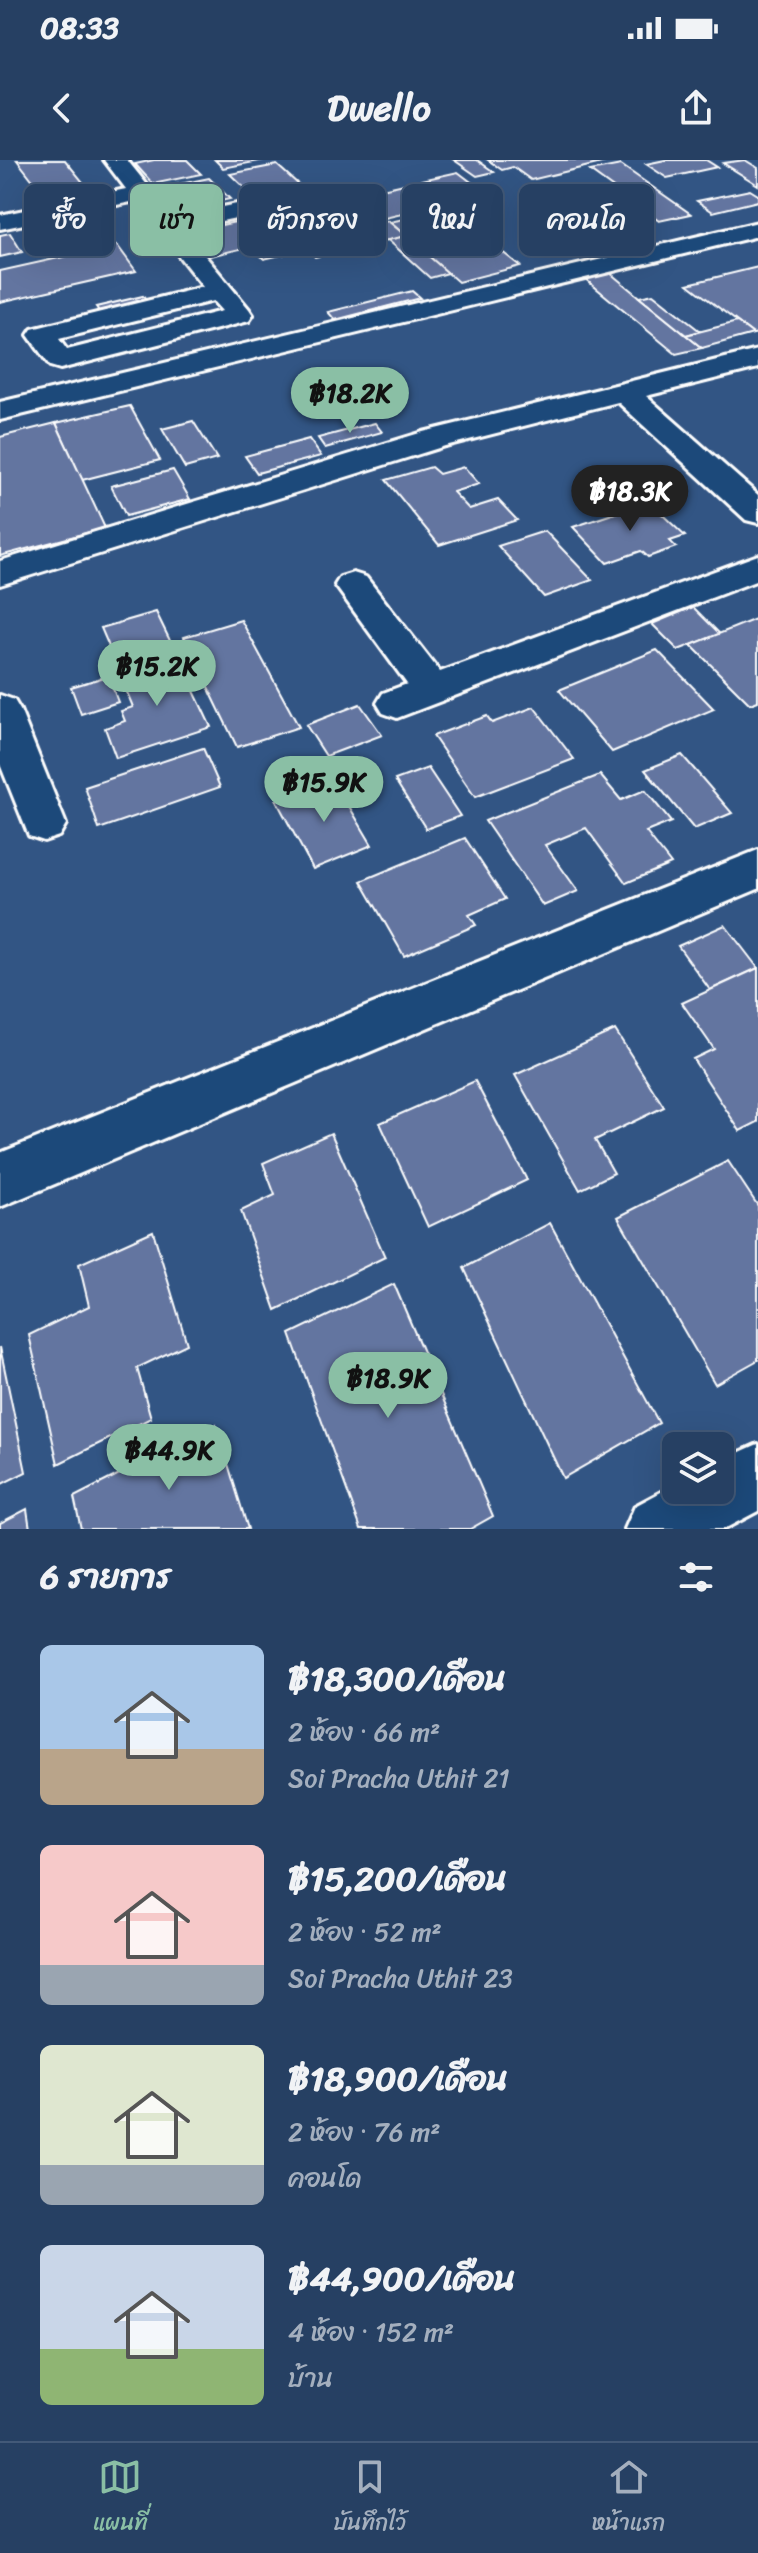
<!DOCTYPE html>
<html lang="th">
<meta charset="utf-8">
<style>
body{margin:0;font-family:Sriracha,"Playpen Sans Thai",sans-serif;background:#324b6c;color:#f1f3f6;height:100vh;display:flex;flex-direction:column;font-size:30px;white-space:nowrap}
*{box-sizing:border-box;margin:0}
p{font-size:26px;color:#a4afbe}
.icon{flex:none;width:44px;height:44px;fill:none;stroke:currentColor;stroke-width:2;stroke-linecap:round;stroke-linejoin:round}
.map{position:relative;height:1369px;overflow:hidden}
.details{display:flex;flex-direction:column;background:#264063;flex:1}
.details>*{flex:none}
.banner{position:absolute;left:24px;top:24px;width:710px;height:72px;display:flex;gap:16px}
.controls{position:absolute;left:662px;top:1272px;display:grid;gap:16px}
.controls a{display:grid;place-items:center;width:72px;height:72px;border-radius:12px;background:#264063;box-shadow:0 8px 32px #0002,0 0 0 2px #425978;font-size:40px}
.price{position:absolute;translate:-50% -68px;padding:0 18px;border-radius:28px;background:#8abfa5;color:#111;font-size:26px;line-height:52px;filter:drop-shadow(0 2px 4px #0008)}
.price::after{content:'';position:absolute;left:50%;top:48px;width:24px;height:18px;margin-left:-12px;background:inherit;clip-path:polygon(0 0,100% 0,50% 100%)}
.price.selected{background:#222;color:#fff}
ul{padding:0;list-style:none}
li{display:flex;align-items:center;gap:24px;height:200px;padding:0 40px}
li span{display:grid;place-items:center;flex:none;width:224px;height:160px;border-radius:12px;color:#555}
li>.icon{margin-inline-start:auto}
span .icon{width:96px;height:96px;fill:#fffc;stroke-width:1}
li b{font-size:34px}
h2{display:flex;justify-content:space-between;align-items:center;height:96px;padding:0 40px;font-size:34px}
.tag{padding:0 28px;border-radius:12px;background:#264063;box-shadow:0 8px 32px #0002,0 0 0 2px #425978;font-size:28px;line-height:72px}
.tag.selected{background:#8abfa5;color:#111}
.status{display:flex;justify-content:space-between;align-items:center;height:56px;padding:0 40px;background:#264063;direction:ltr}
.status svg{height:22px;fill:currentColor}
header{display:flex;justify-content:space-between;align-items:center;height:104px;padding:0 40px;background:#264063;font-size:36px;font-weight:700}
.dock{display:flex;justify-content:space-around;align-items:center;height:112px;border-top:2px solid #425978;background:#264063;font-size:22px;color:#a4afbe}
.dock a{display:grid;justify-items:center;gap:4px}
.dock .selected{color:#8abfa5}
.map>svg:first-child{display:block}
</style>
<div class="status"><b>08:33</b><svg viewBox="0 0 49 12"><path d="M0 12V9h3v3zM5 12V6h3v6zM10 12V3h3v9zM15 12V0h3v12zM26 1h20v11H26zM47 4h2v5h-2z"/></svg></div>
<header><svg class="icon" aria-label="back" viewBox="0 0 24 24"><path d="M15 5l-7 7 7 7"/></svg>Dwello<svg class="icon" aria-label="share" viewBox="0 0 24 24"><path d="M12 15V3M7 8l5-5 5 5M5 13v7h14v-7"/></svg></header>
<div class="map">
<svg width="758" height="1369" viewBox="0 0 758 1369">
<rect width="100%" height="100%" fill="#325584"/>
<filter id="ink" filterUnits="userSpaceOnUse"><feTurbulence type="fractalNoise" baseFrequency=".0125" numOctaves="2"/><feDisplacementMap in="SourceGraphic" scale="16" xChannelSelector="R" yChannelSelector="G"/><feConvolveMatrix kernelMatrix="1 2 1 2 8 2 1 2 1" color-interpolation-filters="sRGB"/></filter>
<g filter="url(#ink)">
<g fill="#6374a0" stroke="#fff" stroke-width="2">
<polygon points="17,0 65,0 87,27 45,36"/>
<polygon points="154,0 187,0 201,14 153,24 135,4"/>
<polygon points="215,0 264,0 223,8"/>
<polygon points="454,0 477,0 494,12 477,16"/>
<polygon points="488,0 614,0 531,20 513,7 502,10"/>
<polygon points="665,0 706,0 717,7 667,18 646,4"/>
<polygon points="745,0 758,8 758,25 723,3"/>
<polygon points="277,5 299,25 252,35 230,14"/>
<polygon points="621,5 691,54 659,61 590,11"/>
<polygon points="458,12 487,34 368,62 341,38"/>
<polygon points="209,18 230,39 180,50 161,28"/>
<polygon points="750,30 758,35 758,41 713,52 697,41"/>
<polygon points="314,46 339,68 289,80 266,56"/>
<polygon points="448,49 520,106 458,122 390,62"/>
<polygon points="84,58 102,82 54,92 37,68"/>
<polygon points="240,61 262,84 210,96 189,72"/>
<polygon points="388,61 406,76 315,97 300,82"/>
<polygon points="10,73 22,92 0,97 0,75"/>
<polygon points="406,76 448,113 430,118 388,80"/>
<polygon points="300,82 307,89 264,99 257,92"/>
<polygon points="117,85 136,111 0,142 0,111"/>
<polygon points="758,107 758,173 753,174 688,124"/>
<polygon points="609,112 639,137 702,188 676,194 584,118"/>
<polygon points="412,131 420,138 335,160 328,152"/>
<polygon points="653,134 700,171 686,175 639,137"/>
<polygon points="143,136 150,146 103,157 96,147"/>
<polygon points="737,162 753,174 702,188 686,175"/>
<polygon points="130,246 160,300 82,320 56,263"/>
<polygon points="193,261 217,299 185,308 162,269"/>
<polygon points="56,263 105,368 0,396 0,277"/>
<polygon points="375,263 382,272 325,288 318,278"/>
<polygon points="309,279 321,296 257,313 245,296"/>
<polygon points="431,307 439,314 464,307 479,324 453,332 469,349 498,340 517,360 439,385 386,320"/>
<polygon points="173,310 190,339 126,356 111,326"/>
<polygon points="649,342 685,376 670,381 676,387 648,397 641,391 607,403 573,367"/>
<polygon points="545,371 592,420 544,437 498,386"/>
<polygon points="693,447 720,474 678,490 652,464"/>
<polygon points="156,452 177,495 131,509 127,500 116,503 101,468"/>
<polygon points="758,458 758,541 750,544 691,485"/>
<polygon points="241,460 299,567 237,587 184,477"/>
<polygon points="657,490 714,549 612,592 559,530"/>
<polygon points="177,495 211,567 116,598 105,568 125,561 121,551 133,547 119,513"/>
<polygon points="108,516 118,542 81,554 71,527"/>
<polygon points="360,544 382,575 326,596 306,565"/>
<polygon points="534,547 574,599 475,637 433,576 487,556 492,563"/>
<polygon points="203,588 220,627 99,669 85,627"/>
<polygon points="682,595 732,653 694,669 645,610"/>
<polygon points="428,608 460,656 426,669 395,620"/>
<polygon points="600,615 621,640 645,630 671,662 646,672 671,704 626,723 586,668 545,685 578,731 543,746 485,661"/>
<polygon points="333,619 372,685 313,709 276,640"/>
<polygon points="465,678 505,739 469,755 476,765 404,796 361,721"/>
<polygon points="725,765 758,808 710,830 678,786"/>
<polygon points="758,808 758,962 740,971 693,899 714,889 682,843"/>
<polygon points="615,870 664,947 595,980 614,1013 580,1030 515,915"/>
<polygon points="475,921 527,1020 428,1067 380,963"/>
<polygon points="331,973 385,1097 276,1150 241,1051 275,1035 263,1003"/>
<polygon points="728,1001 758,1046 758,1200 715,1224 618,1057"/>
<polygon points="550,1063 659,1263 563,1318 464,1108"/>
<polygon points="153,1071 187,1184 137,1208 151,1258 58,1304 29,1175 89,1146 79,1104"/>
<polygon points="394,1124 493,1356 470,1369 361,1369 290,1174"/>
<polygon points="0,1187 26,1312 0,1325"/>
<polygon points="216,1265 248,1369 81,1369 74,1337"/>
<polygon points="27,1349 30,1369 0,1369 0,1363"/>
</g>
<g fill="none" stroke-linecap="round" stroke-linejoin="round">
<defs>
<g id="minor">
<path d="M104 0H127L173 57 296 32 304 34 308 39 304 44 183 69 249 149 253 155 249 161 60 209 50 206 28 175 32 169 203 127 136 41 0 69V55L126 29ZM213 141 222 151 67 190 59 179Z"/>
<polygon points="758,62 758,76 0,260 0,242"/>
<polygon points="758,190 758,208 646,236 758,335 758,363 746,360 618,242 445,286 0,425 0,401 423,272"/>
<polygon points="758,395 758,420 397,558 383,553 377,543 383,533 407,524 335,425 340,417 353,413 366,417 440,512"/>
<polygon points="0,535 14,540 20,550 66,664 59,676 44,681 29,676 0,604"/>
<polygon points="758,690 758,729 0,1047 0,993"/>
<polygon points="758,1284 758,1351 724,1369 625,1369 635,1346 676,1324 676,1330 720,1330 720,1301"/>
</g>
</defs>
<use href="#minor" stroke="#fff" stroke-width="6"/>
<use href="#minor" fill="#1f4a7a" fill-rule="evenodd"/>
</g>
</g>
</svg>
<div class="controls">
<a><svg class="icon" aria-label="layers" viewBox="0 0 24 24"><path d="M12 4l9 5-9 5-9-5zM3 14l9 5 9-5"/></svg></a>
</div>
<b class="price" style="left:350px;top:275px">฿18.2K</b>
<b class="price selected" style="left:630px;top:373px">฿18.3K</b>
<b class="price" style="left:157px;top:548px">฿15.2K</b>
<b class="price" style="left:324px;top:664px">฿15.9K</b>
<b class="price" style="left:388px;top:1260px">฿18.9K</b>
<b class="price" style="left:169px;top:1332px">฿44.9K</b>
<div class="banner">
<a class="tag">ซื้อ</a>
<a class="tag selected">เช่า</a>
<a class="tag">ตัวกรอง</a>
<a class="tag">ใหม่</a>
<a class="tag">คอนโด</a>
</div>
</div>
<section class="details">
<h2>6 รายการ<svg class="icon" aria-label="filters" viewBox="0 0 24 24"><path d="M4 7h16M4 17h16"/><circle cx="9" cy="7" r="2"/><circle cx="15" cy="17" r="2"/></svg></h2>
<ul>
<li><span style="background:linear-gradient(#a9c7e8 65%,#b9a48a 0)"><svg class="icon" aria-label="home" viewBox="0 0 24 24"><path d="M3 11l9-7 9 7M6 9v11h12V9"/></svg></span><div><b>฿18,300/เดือน</b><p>2 ห้อง · 66 m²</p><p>Soi Pracha Uthit 21</p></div></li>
<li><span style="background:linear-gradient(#f6c9c9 75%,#9aa5b1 0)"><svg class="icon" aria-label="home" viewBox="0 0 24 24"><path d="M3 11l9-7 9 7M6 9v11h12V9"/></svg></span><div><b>฿15,200/เดือน</b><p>2 ห้อง · 52 m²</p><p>Soi Pracha Uthit 23</p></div></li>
<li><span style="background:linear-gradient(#dfe7d0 75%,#9aa5b1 0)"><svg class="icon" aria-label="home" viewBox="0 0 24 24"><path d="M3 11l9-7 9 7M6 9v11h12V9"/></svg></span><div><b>฿18,900/เดือน</b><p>2 ห้อง · 76 m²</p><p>คอนโด</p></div></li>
<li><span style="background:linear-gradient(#c9d6e8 65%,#8fb573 0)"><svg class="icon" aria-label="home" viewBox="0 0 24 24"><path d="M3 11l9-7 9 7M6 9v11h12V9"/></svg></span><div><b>฿44,900/เดือน</b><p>4 ห้อง · 152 m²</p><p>บ้าน</p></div></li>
</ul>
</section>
<nav class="dock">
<a class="selected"><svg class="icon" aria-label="map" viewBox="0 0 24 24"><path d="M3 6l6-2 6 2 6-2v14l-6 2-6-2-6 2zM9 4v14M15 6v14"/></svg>แผนที่</a>
<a><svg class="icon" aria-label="saved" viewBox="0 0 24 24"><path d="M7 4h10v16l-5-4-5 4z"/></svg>บันทึกไว้</a>
<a><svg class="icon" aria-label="home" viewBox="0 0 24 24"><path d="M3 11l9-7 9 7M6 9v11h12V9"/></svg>หน้าแรก</a>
</nav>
